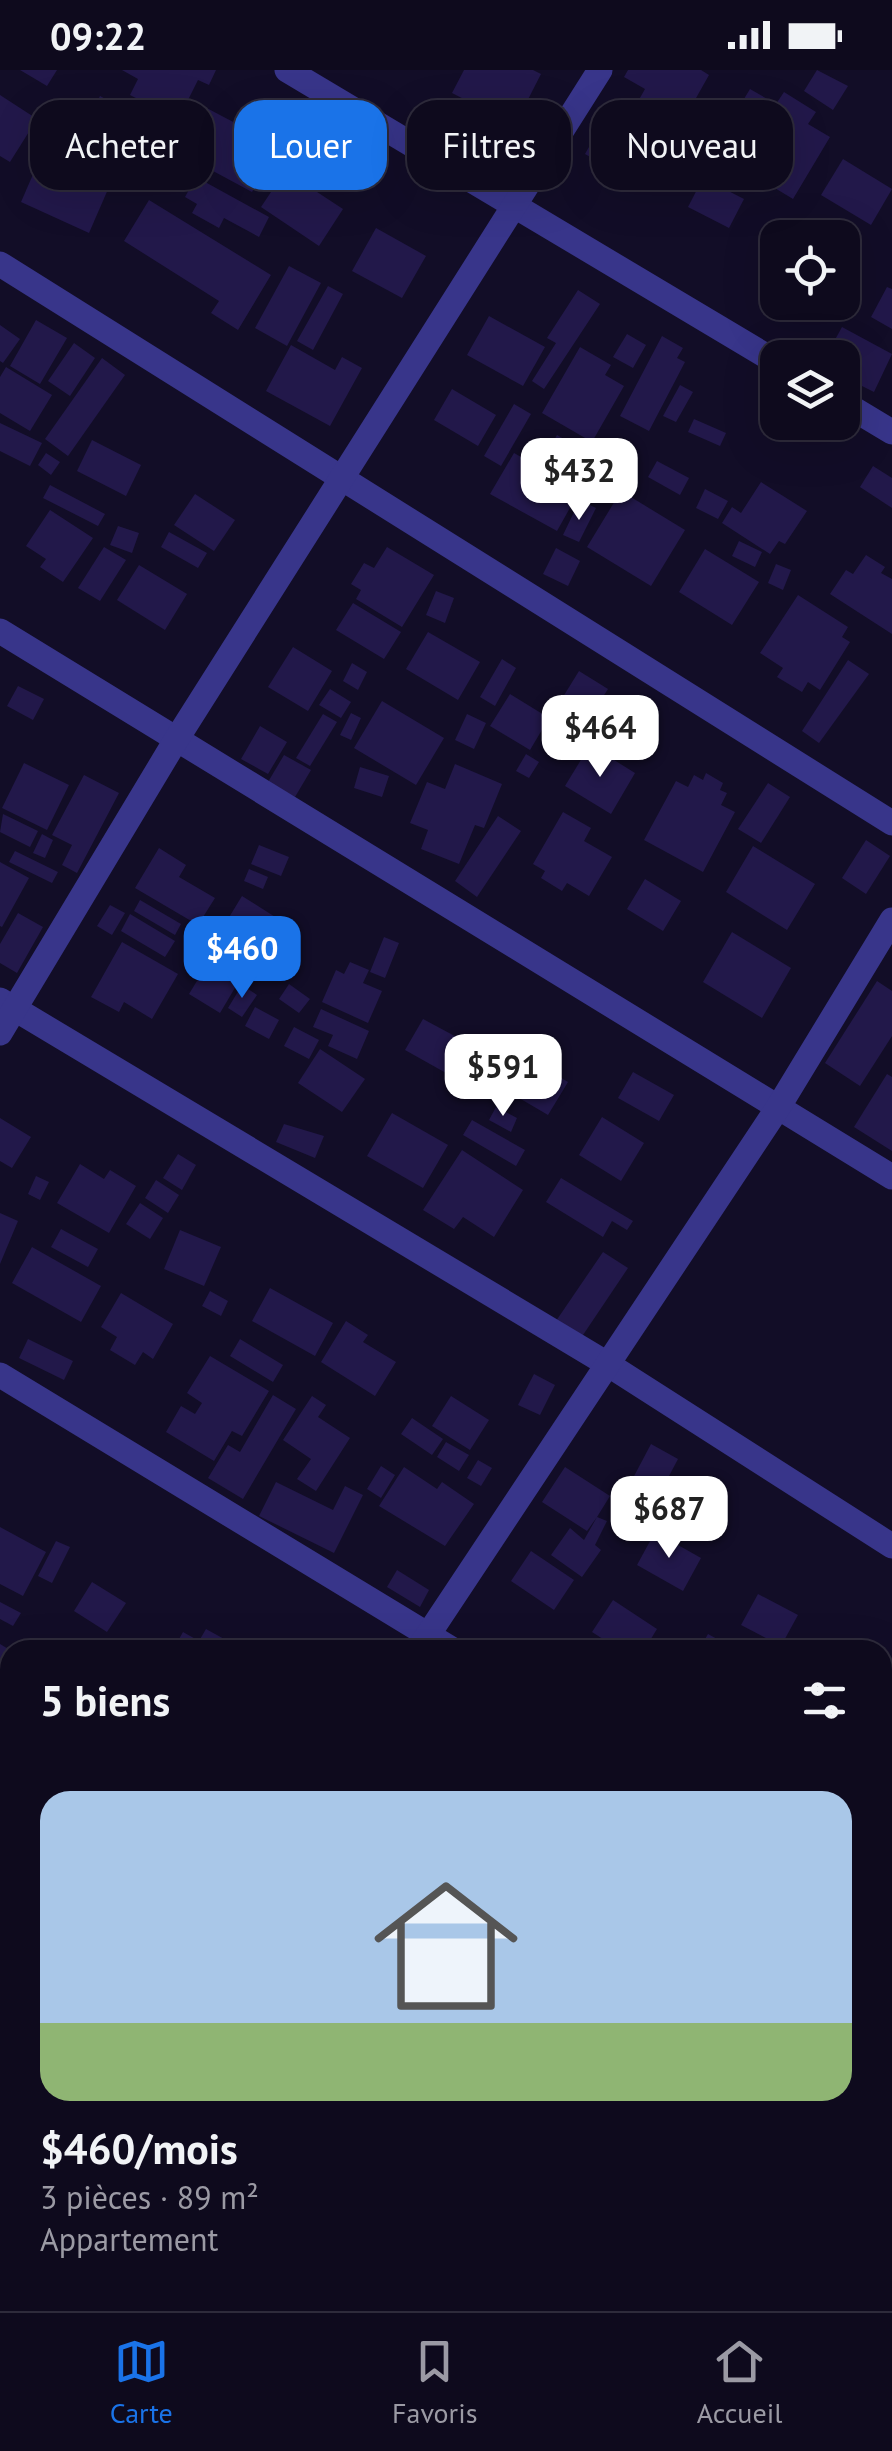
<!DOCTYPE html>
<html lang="fr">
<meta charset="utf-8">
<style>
body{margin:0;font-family:"PT Sans",sans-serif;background:#171326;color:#f1f3f6;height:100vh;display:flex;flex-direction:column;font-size:38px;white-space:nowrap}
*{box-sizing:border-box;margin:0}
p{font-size:32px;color:#9b9aa4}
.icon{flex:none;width:55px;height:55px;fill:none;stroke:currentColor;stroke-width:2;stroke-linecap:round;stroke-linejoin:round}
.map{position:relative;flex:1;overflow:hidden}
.details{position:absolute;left:0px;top:1570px;width:892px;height:672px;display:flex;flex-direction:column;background:#0e0a1d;border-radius:30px 30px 0 0;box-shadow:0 10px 40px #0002,0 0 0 2px #2e2b3b}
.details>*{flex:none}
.top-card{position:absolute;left:30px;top:30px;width:832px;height:90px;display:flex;gap:20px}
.controls{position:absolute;left:760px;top:150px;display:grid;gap:20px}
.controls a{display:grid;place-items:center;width:100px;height:100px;border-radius:20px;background:#0e0a1d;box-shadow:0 10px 40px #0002,0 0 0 2px #2e2b3b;font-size:50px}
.price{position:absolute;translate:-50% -85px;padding:0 22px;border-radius:20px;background:#fff;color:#222;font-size:32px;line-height:65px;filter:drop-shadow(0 2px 5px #0008)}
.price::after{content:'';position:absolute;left:50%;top:60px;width:30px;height:22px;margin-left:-15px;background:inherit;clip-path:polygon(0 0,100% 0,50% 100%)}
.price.on{background:#1a73e8;color:#fff}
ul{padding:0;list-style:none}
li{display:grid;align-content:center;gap:20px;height:530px;padding:0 40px}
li+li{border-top:2px solid #2e2b3b}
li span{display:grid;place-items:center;height:310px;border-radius:30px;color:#555}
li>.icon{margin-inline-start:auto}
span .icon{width:180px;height:180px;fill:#fffc;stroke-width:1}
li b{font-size:42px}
h2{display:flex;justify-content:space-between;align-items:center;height:120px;padding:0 40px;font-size:42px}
.pill{padding:0 35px;border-radius:30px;background:#0e0a1d;box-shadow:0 10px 40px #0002,0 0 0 2px #2e2b3b;font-size:35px;line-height:90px}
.pill.on{background:#1a73e8;color:#fff}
.status{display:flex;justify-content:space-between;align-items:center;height:70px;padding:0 50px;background:#0e0a1d;direction:ltr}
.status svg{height:28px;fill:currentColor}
.tab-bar{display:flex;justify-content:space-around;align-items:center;height:140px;border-top:2px solid #2e2b3b;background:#0e0a1d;font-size:28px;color:#9b9aa4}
.tab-bar a{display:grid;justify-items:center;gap:5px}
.tab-bar .on{color:#1a73e8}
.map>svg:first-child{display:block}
</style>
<div class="status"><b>09:22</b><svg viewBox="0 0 49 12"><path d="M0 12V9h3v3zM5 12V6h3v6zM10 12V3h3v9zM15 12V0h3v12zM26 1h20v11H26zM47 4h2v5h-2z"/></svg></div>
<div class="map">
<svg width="892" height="2241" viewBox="0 0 892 2241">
<rect width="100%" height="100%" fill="#120d27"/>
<g fill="#22184a">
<polygon points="20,0 57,0 47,16"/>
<polygon points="122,0 216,0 209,15 198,10 178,50 130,25 138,9"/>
<polygon points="464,0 533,0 541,4 515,55 452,23"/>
<polygon points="628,0 701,0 709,5 687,44 673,36 664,51 636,35 645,19 624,7"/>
<polygon points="817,0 848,16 833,40 804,21"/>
<polygon points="750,19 776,34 784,22 816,42 808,54 830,67 793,129 750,103 755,95 718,72"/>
<polygon points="0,25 37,49 10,92 0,86"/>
<polygon points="100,26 149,53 131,85 83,59"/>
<polygon points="201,35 277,75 252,122 176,81"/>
<polygon points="165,47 180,56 163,86 148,77"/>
<polygon points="606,47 657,75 636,113 585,84"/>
<polygon points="41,86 109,117 89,163 21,132"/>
<polygon points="843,89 892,119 871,155 821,125"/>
<polygon points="285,101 343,139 319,176 261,137"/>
<polygon points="196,107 269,147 259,167 224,148 219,158 192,143 197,134 185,127"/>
<polygon points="703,108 744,129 729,158 688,137"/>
<polygon points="149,130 271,205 238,260 211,243 219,231 124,171"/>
<polygon points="779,152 807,168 778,168 778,195 760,185"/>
<polygon points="376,158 426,186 402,228 352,201"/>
<polygon points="289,196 321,213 287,276 255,258"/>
<polygon points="328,216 343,224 313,280 297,271"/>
<polygon points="887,217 892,219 892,259 871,247"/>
<polygon points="578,220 600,234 544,319 532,311 556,273 547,268"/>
<polygon points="489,246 545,277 523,316 467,285"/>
<polygon points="36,250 67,268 40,314 10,296"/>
<polygon points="0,255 20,269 3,293 0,291"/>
<polygon points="842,257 892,284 874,322 842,306 842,288 825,288"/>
<polygon points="627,264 646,275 633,298 613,287"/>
<polygon points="662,266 683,278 677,288 685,292 649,361 620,346"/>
<polygon points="74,273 95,288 70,326 48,311"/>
<polygon points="291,275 335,300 342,287 362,298 330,356 266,321"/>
<polygon points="580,277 611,295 605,305 624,316 592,372 542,343"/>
<polygon points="102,288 125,305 68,386 45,369"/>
<polygon points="6,297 52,325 30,361 0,343 0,307"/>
<polygon points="680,315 693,322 676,352 663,346"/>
<polygon points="452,319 496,345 478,376 434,350"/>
<polygon points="514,334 531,344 501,396 484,386"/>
<polygon points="694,349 726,363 720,376 688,362"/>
<polygon points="0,353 42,373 30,396 0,381"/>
<polygon points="557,365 593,386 582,403 547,383"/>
<polygon points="92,370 141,395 126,426 77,401"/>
<polygon points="46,383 60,392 51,405 38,395"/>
<polygon points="514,383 580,420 557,461 490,424"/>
<polygon points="597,391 616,402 608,417 589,406"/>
<polygon points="657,391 689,408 680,425 648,407"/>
<polygon points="873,396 892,408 892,438 860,417"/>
<polygon points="761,412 807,441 785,474 779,471 770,484 722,453 732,437 741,443"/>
<polygon points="50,415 105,444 98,456 43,428"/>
<polygon points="705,419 728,431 718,449 696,438"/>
<polygon points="621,421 685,460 651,516 587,477"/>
<polygon points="195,424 235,450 214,481 174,455"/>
<polygon points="586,433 596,438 579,472 563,465 575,440 581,443"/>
<polygon points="50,440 93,468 63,512 40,497 46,489 26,476"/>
<polygon points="118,456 139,463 132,483 110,475"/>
<polygon points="169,462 207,483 198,498 161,477"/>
<polygon points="739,471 762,482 755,497 732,486"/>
<polygon points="104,477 126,490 100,531 78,518"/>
<polygon points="387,477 434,505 402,557 356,529 361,520 351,514 364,493 374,498"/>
<polygon points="556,478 580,491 568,516 543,504"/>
<polygon points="705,479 759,512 732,555 679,522"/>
<polygon points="866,485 885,497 881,503 892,509 892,564 830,524 846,500 853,504"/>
<polygon points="776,494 791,500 783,520 768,513"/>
<polygon points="139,495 187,524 165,560 117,530"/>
<polygon points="436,521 454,528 445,553 426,545"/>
<polygon points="798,525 848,557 842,567 850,572 820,620 808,612 802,622 777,607 783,598 760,583"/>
<polygon points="353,533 401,562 384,589 336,560"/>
<polygon points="428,562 480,592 458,630 406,599"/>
<polygon points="293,577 332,601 308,641 268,617"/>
<polygon points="502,589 516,598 495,636 480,627"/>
<polygon points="848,590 869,604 819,673 802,661"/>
<polygon points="352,593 367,602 358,620 343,611"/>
<polygon points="579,601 608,619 586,653 558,635"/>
<polygon points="18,616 44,629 33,650 7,636"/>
<polygon points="330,619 351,632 341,648 319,635"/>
<polygon points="510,624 549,648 530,680 490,656"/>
<polygon points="382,631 444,668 416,715 354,678"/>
<polygon points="351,643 361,648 351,670 340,665"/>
<polygon points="323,644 337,652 310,696 296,688"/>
<polygon points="467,644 486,653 474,679 455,670"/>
<polygon points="260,656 287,672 268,704 241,689"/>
<polygon points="590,675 635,703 611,744 565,716"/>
<polygon points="526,684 539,692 529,708 516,701"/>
<polygon points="284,685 311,700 295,727 268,712"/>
<polygon points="24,693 69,715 47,760 2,738"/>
<polygon points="455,694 502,714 484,758 475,755 459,794 421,779 428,760 410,753 427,712 445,719"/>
<polygon points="360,697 389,706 382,727 354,718"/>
<polygon points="706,703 723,713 720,720 727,723 721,735 735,742 703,802 644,770 676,711 688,717 694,705 703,710"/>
<polygon points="84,705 119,723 77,803 62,795 72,775 52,765"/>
<polygon points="768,713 790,727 761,773 738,759"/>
<polygon points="563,742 591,758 584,771 612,787 589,826 567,813 562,821 541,808 545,801 533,794"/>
<polygon points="3,744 38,761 30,777 0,762"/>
<polygon points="498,746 521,761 477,827 455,811"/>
<polygon points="42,764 53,770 45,788 33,783"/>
<polygon points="866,770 890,786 866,824 842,808"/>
<polygon points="259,775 289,787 281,806 251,794"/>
<polygon points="753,776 815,814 787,860 726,822"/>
<polygon points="159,778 186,795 179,807 215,828 198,855 135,818"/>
<polygon points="15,781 58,802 52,813 9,792"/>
<polygon points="0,792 29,808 2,857 0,856"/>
<polygon points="249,799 268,807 263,819 244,811"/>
<polygon points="645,809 681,831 663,861 627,839"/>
<polygon points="242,826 291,857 267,897 217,867"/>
<polygon points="140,830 181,854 175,865 134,841"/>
<polygon points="110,835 125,843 112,865 97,856"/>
<polygon points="18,843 43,857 17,903 0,893 0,874"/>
<polygon points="130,844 175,871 165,887 121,861"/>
<polygon points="732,862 791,898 762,948 703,912"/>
<polygon points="384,867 399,873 385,908 370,902"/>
<polygon points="122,872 178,904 152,949 124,932 119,942 91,927"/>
<polygon points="350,892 369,900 363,913 382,921 368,953 322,932 336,900 344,904"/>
<polygon points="208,893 239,911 220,943 189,924"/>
<polygon points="877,911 892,921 892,966 860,1016 825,993"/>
<polygon points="289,914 310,929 299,943 279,929"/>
<polygon points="242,915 257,925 242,947 228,938"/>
<polygon points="255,937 279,950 269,969 245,956"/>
<polygon points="321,939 369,961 357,989 328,976 333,965 313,957"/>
<polygon points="423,949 464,971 446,1003 405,980"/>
<polygon points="294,957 319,970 309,989 284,976"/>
<polygon points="510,977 568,1012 548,1045 490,1011"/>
<polygon points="320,979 365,1009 342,1042 298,1013"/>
<polygon points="633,1002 674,1025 659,1051 618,1028"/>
<polygon points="887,1004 892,1007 892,1081 854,1057"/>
<polygon points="496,1037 517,1048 511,1062 489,1050"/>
<polygon points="392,1043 448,1075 423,1118 367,1086"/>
<polygon points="602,1047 644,1073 621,1111 579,1085"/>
<polygon points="0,1048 31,1067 12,1098 0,1091"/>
<polygon points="472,1050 525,1080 516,1096 463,1065"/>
<polygon points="284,1054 324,1066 315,1088 276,1072"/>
<polygon points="462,1080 523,1120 494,1167 463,1147 454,1159 423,1140"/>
<polygon points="178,1084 196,1095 182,1120 163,1108"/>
<polygon points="80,1094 104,1109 110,1100 136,1116 109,1163 57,1133"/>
<polygon points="36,1106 49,1112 40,1130 28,1124"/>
<polygon points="561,1108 633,1151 627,1160 612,1151 603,1167 546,1132"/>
<polygon points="156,1110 179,1125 168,1143 145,1128"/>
<polygon points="140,1133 163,1148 150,1169 126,1154"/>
<polygon points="0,1143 18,1151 0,1194"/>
<polygon points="61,1159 98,1179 88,1197 51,1177"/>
<polygon points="180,1160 221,1177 204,1216 164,1199"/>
<polygon points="32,1177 101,1216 81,1252 12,1213"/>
<polygon points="603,1182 628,1198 581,1268 556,1251"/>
<polygon points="270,1218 333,1253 315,1286 252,1251"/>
<polygon points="210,1221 228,1231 221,1246 202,1236"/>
<polygon points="121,1223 173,1254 153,1289 143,1282 135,1295 110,1280 117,1267 101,1257"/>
<polygon points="346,1251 368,1265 363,1272 396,1292 375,1326 321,1292"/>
<polygon points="28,1269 73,1291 64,1310 19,1288"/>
<polygon points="240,1269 283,1295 273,1312 230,1286"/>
<polygon points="210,1286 269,1321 242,1366 232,1361 214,1391 166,1362 181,1336 195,1344 202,1333 187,1323"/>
<polygon points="534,1304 555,1315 540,1345 518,1335"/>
<polygon points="273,1325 296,1339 243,1429 208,1408 228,1375 240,1382"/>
<polygon points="312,1326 326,1335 318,1347 350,1368 316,1421 297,1409 311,1389 283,1370"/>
<polygon points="451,1326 489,1350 470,1380 432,1356"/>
<polygon points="412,1348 443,1369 432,1385 401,1364"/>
<polygon points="446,1372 469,1385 459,1401 437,1387"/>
<polygon points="651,1374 678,1389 641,1459 614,1444"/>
<polygon points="478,1390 492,1398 481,1416 467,1408"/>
<polygon points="381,1396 395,1405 381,1428 367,1419"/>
<polygon points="404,1397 437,1419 442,1412 474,1434 445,1476 379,1436"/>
<polygon points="565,1397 610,1426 597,1447 607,1451 595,1475 601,1480 582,1507 551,1485 570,1458 584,1470 597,1447 587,1461 542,1432"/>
<polygon points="276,1412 333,1440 345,1416 363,1425 334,1483 259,1446"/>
<polygon points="0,1457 46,1482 23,1526 0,1514"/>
<polygon points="655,1462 701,1488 683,1521 637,1495"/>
<polygon points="56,1471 70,1477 52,1513 38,1506"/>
<polygon points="531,1481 574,1510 554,1540 511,1511"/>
<polygon points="397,1500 429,1520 420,1537 387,1517"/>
<polygon points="92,1512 126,1533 107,1562 74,1541"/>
<polygon points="758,1524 798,1545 781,1576 741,1555"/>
<polygon points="613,1530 657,1559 644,1580 620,1580 592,1562"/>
<polygon points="0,1532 21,1543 13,1556 0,1549"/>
<polygon points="206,1559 235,1575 232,1580 173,1580 183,1562 199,1571"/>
<polygon points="708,1564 737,1580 700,1578"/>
<polygon points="0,1574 10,1580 10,1600 0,1616"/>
<polygon points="892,1601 892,1669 882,1663 882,1618"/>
<polygon points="892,1708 892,1747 882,1741 882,1723"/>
<polygon points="0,1932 10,1939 10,1987 0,1980"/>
<polygon points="882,1962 892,1967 892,2009 882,2026"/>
<polygon points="54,2232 74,2237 87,2232 101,2241 49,2241"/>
<polygon points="138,2232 186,2232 181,2241 133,2241"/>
<polygon points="439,2232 518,2232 532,2241 453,2241"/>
<polygon points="762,2232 804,2232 799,2241 756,2241"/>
</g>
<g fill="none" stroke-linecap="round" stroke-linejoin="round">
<g stroke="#38358a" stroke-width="25">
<polyline points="287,0 778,293"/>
<polyline points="0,194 892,753"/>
<polyline points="842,332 892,362"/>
<polyline points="0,561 892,1107"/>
<polyline points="0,930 609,1295 892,1476"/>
<polyline points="0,963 176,670 600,0"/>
<polyline points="0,1305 453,1580"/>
<polyline points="418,1580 779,1036 892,850"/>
<polyline points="0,1713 10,1719"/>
<polyline points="882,1856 892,1862"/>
<polyline points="0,2080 10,2086"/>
<polyline points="882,2148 892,2132"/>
<polyline points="254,2232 268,2241"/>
<polyline points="862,2232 876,2241"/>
<polyline points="21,2241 26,2232"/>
<polyline points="828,2241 834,2232"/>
</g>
</g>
</svg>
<div class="controls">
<a><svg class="icon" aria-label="locate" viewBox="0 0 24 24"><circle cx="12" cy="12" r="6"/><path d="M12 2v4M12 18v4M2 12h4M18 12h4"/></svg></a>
<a><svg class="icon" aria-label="layers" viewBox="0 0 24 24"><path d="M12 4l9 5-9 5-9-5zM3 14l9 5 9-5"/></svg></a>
</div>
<b class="price" style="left:579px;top:453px">$432</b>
<b class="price" style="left:600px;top:710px">$464</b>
<b class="price on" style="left:242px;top:931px">$460</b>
<b class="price" style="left:503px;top:1049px">$591</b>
<b class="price" style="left:669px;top:1491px">$687</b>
<div class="top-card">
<a class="pill">Acheter</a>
<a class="pill on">Louer</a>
<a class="pill">Filtres</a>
<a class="pill">Nouveau</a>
</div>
<section class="details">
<h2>5 biens<svg class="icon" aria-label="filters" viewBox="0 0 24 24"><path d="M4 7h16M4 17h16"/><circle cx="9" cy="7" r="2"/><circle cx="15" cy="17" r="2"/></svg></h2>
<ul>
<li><span style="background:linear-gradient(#a9c7e8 75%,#8fb573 0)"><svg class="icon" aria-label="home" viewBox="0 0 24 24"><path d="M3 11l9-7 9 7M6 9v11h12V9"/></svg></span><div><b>$460/mois</b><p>3 pièces · 89 m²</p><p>Appartement</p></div></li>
</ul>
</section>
</div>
<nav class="tab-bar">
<a class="on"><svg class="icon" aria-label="map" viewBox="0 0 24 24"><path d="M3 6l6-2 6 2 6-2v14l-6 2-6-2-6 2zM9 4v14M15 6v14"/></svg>Carte</a>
<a><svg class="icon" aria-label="saved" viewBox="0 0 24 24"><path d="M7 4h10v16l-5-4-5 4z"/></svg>Favoris</a>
<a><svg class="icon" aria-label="home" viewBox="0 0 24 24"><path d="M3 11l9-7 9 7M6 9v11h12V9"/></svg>Accueil</a>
</nav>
